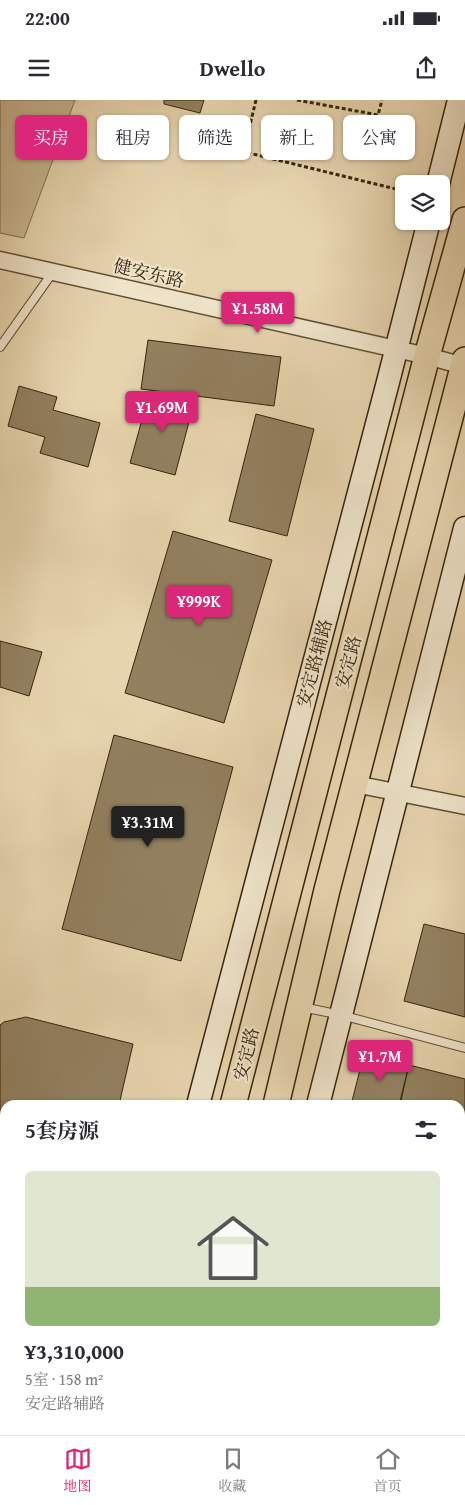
<!DOCTYPE html>
<html lang="zh">
<meta charset="utf-8">
<style>
body{margin:0;font-family:"Gentium Book Plus","Noto Serif SC",serif;background:#f7f7f7;color:#2b2b33;height:100vh;display:flex;flex-direction:column;font-size:19px;white-space:nowrap}
*{box-sizing:border-box;margin:0}
p{font-size:16px;color:#7c7c81}
.icon{flex:none;width:28px;height:28px;fill:none;stroke:currentColor;stroke-width:2;stroke-linecap:round;stroke-linejoin:round}
.map{position:relative;flex:1;overflow:hidden}
.side{position:absolute;left:0px;top:1000px;width:465px;height:335px;display:flex;flex-direction:column;background:#fff;border-radius:15px 15px 0 0;box-shadow:0 1px 4px #0004}
.side>*{flex:none}
.banner{position:absolute;left:15px;top:15px;width:435px;height:45px;display:flex;gap:10px}
.tools{position:absolute;left:395px;top:75px;display:grid;gap:10px}
.tools a{display:grid;place-items:center;width:55px;height:55px;border-radius:8px;background:#fff;box-shadow:0 1px 4px #0004;font-size:25px}
.price{position:absolute;translate:-50% -42px;padding:0 11px;border-radius:5px;background:#db2777;color:#fff;font-size:16px;line-height:32px;filter:drop-shadow(0 1px 2px #0008)}
.price::after{content:'';position:absolute;left:50%;top:30px;width:15px;height:11px;margin-left:-8px;background:inherit;clip-path:polygon(0 0,100% 0,50% 100%)}
.price.on{background:#222;color:#fff}
ul{padding:0;list-style:none}
li{display:grid;align-content:center;gap:10px;height:265px;padding:0 25px}
li+li{border-top:1px solid #e1e1e2}
li span{display:grid;place-items:center;height:155px;border-radius:8px;color:#555}
li>.icon{margin-inline-start:auto}
span .icon{width:90px;height:90px;fill:#fffc;stroke-width:1}
li b{font-size:21px}
h2{display:flex;justify-content:space-between;align-items:center;height:60px;padding:0 25px;font-size:21px}
.chip{padding:0 18px;border-radius:8px;background:#fff;box-shadow:0 1px 4px #0004;font-size:18px;line-height:45px}
.chip.on{background:#db2777;color:#fff}
.status{display:flex;justify-content:space-between;align-items:center;height:35px;padding:0 25px;background:#fff;direction:ltr}
.status svg{height:14px;fill:currentColor}
header{display:flex;justify-content:space-between;align-items:center;height:65px;padding:0 25px;background:#fff;font-size:22px;font-weight:600}
.menu{display:flex;justify-content:space-around;align-items:center;height:70px;border-top:1px solid #e1e1e2;background:#fff;font-size:14px;color:#7c7c81}
.menu a{display:grid;justify-items:center;gap:2px}
.menu .on{color:#db2777}
.map>svg:first-child{display:block}
</style>
<div class="status"><b>22:00</b><svg viewBox="0 0 49 12"><path d="M0 12V9h3v3zM5 12V6h3v6zM10 12V3h3v9zM15 12V0h3v12zM26 1h20v11H26zM47 4h2v5h-2z"/></svg></div>
<header><svg class="icon" aria-label="menu" viewBox="0 0 24 24"><path d="M4 6h16M4 12h16M4 18h16"/></svg>Dwello<svg class="icon" aria-label="share" viewBox="0 0 24 24"><path d="M12 15V3M7 8l5-5 5 5M5 13v7h14v-7"/></svg></header>
<div class="map">
<svg width="465" height="1335" viewBox="0 0 465 1335">
<rect width="100%" height="100%" fill="#e6d4ae"/>
<filter id="stains"><feTurbulence type="fractalNoise" baseFrequency=".004" numOctaves="4"/><feColorMatrix values="0 0 0 0 .2 0 0 0 0 .09 0 0 0 0 .02 0 0 0 .5 -.17"/></filter>
<radialGradient id="worn" r=".72"><stop offset=".6" stop-color="#630" stop-opacity="0"/><stop offset="1" stop-color="#630" stop-opacity=".3"/></radialGradient>
<polygon fill="#c8b692" stroke="#7f6d4e" points="0,0 75,0 24,138 0,133"/>
<g fill="#92805f" stroke="#36240a">
<polygon points="164,0 204,0 200,13 164,4"/>
<polygon points="148,240 281,257 274,306 141,289"/>
<polygon points="19,286 57,297 53,310 100,323 88,367 40,353 45,337 8,326"/>
<polygon points="150,291 194,303 175,375 130,363"/>
<polygon points="256,314 314,329 287,436 229,421"/>
<polygon points="173,431 272,460 224,623 125,593"/>
<polygon points="0,541 42,552 29,596 0,587"/>
<polygon points="114,635 233,667 181,861 62,829"/>
<polygon points="424,824 465,834 465,917 404,901"/>
<polygon points="26,917 133,944 119,1005 5,1005 5,1050 0,1049 0,925 4,922"/>
<polygon points="364,954 409,965 399,1005 351,1005"/>
<polygon points="409,965 465,979 465,1021 460,1020 460,1005 400,1005"/>
<polygon points="0,1102 5,1103 5,1156 0,1154"/>
<polygon points="460,1201 465,1202 465,1253 460,1252"/>
<polygon points="460,1304 465,1305 460,1328"/>
<polygon points="0,1322 5,1323 5,1335 0,1335"/>
<polygon points="281,1330 337,1330 335,1335 280,1335"/>
<polygon points="410,1330 459,1330 458,1335 430,1335"/>
</g>
<g fill="none" stroke-linecap="round" stroke-linejoin="round">
<defs>
<g id="lane">
<polyline points="0,247 53,172"/>
<polyline points="302,907 341,915 465,948"/>
</g>
<g id="street">
<polyline points="0,160 427,256 464,266"/>
<polyline points="355,684 465,706"/>
<polyline points="460,1271 465,1272"/>
</g>
<g id="secondary">
<polyline points="438,84 459,0"/>
<polyline points="198,1005 388,282 429,121"/>
<polyline points="318,1005 465,428"/>
<polyline points="115,1335 116,1330"/>
<polyline points="235,1335 236,1330"/>
</g>
<g id="primary">
<polyline points="233,1005 427,256 465,120"/>
<polyline points="276,1005 327,790 465,260"/>
<polyline points="150,1335 151,1330"/>
<polyline points="194,1335 195,1330"/>
</g>
</defs>
<use href="#lane" stroke="#625033" stroke-width="10"/>
<use href="#street" stroke="#625033" stroke-width="19"/>
<use href="#secondary" stroke="#36240a" stroke-width="25"/>
<use href="#primary" stroke="#36240a" stroke-width="28"/>
<g stroke="#36240a" stroke-width="3" stroke-dasharray="4 2.5" stroke-linecap="butt">
<polyline points="256,0 249,29 249,53 404,91"/>
<polyline points="297,0 378,15 382,0"/>
</g>
<use href="#lane" stroke="#efe3ca" stroke-width="8"/>
<use href="#street" stroke="#efe3ca" stroke-width="16"/>
<use href="#secondary" stroke="#efe3ca" stroke-width="22"/>
<use href="#primary" stroke="#e6d4ae" stroke-width="25"/>
</g>
<g text-anchor="middle" dominant-baseline="central" stroke-width="4.5" stroke-linejoin="round" paint-order="stroke">
<g font-size="18" fill="#36240a" stroke="#efe3ca">
<text transform="translate(149 173) rotate(13)">健安东路</text>
<text transform="translate(348 562) rotate(-75)">安定路</text>
<text transform="translate(314 563) rotate(-75)">安定路辅路</text>
<text transform="translate(246 954) rotate(-76)">安定路</text>
</g>
</g>
<rect width="100%" height="100%" filter="url(#stains)"/>
<rect width="100%" height="100%" fill="url(#worn)"/>
</svg>
<div class="tools">
<a><svg class="icon" aria-label="layers" viewBox="0 0 24 24"><path d="M12 4l9 5-9 5-9-5zM3 14l9 5 9-5"/></svg></a>
</div>
<b class="price" style="left:258px;top:234px">¥1.58M</b>
<b class="price" style="left:162px;top:333px">¥1.69M</b>
<b class="price" style="left:199px;top:527px">¥999K</b>
<b class="price on" style="left:148px;top:748px">¥3.31M</b>
<b class="price" style="left:380px;top:982px">¥1.7M</b>
<div class="banner">
<a class="chip on">买房</a>
<a class="chip">租房</a>
<a class="chip">筛选</a>
<a class="chip">新上</a>
<a class="chip">公寓</a>
</div>
<section class="side">
<h2>5套房源<svg class="icon" aria-label="filters" viewBox="0 0 24 24"><path d="M4 7h16M4 17h16"/><circle cx="9" cy="7" r="2"/><circle cx="15" cy="17" r="2"/></svg></h2>
<ul>
<li><span style="background:linear-gradient(#dfe7d0 75%,#8fb573 0)"><svg class="icon" aria-label="home" viewBox="0 0 24 24"><path d="M3 11l9-7 9 7M6 9v11h12V9"/></svg></span><div><b>¥3,310,000</b><p>5室 · 158 m²</p><p>安定路辅路</p></div></li>
</ul>
</section>
</div>
<nav class="menu">
<a class="on"><svg class="icon" aria-label="map" viewBox="0 0 24 24"><path d="M3 6l6-2 6 2 6-2v14l-6 2-6-2-6 2zM9 4v14M15 6v14"/></svg>地图</a>
<a><svg class="icon" aria-label="saved" viewBox="0 0 24 24"><path d="M7 4h10v16l-5-4-5 4z"/></svg>收藏</a>
<a><svg class="icon" aria-label="home" viewBox="0 0 24 24"><path d="M3 11l9-7 9 7M6 9v11h12V9"/></svg>首页</a>
</nav>
